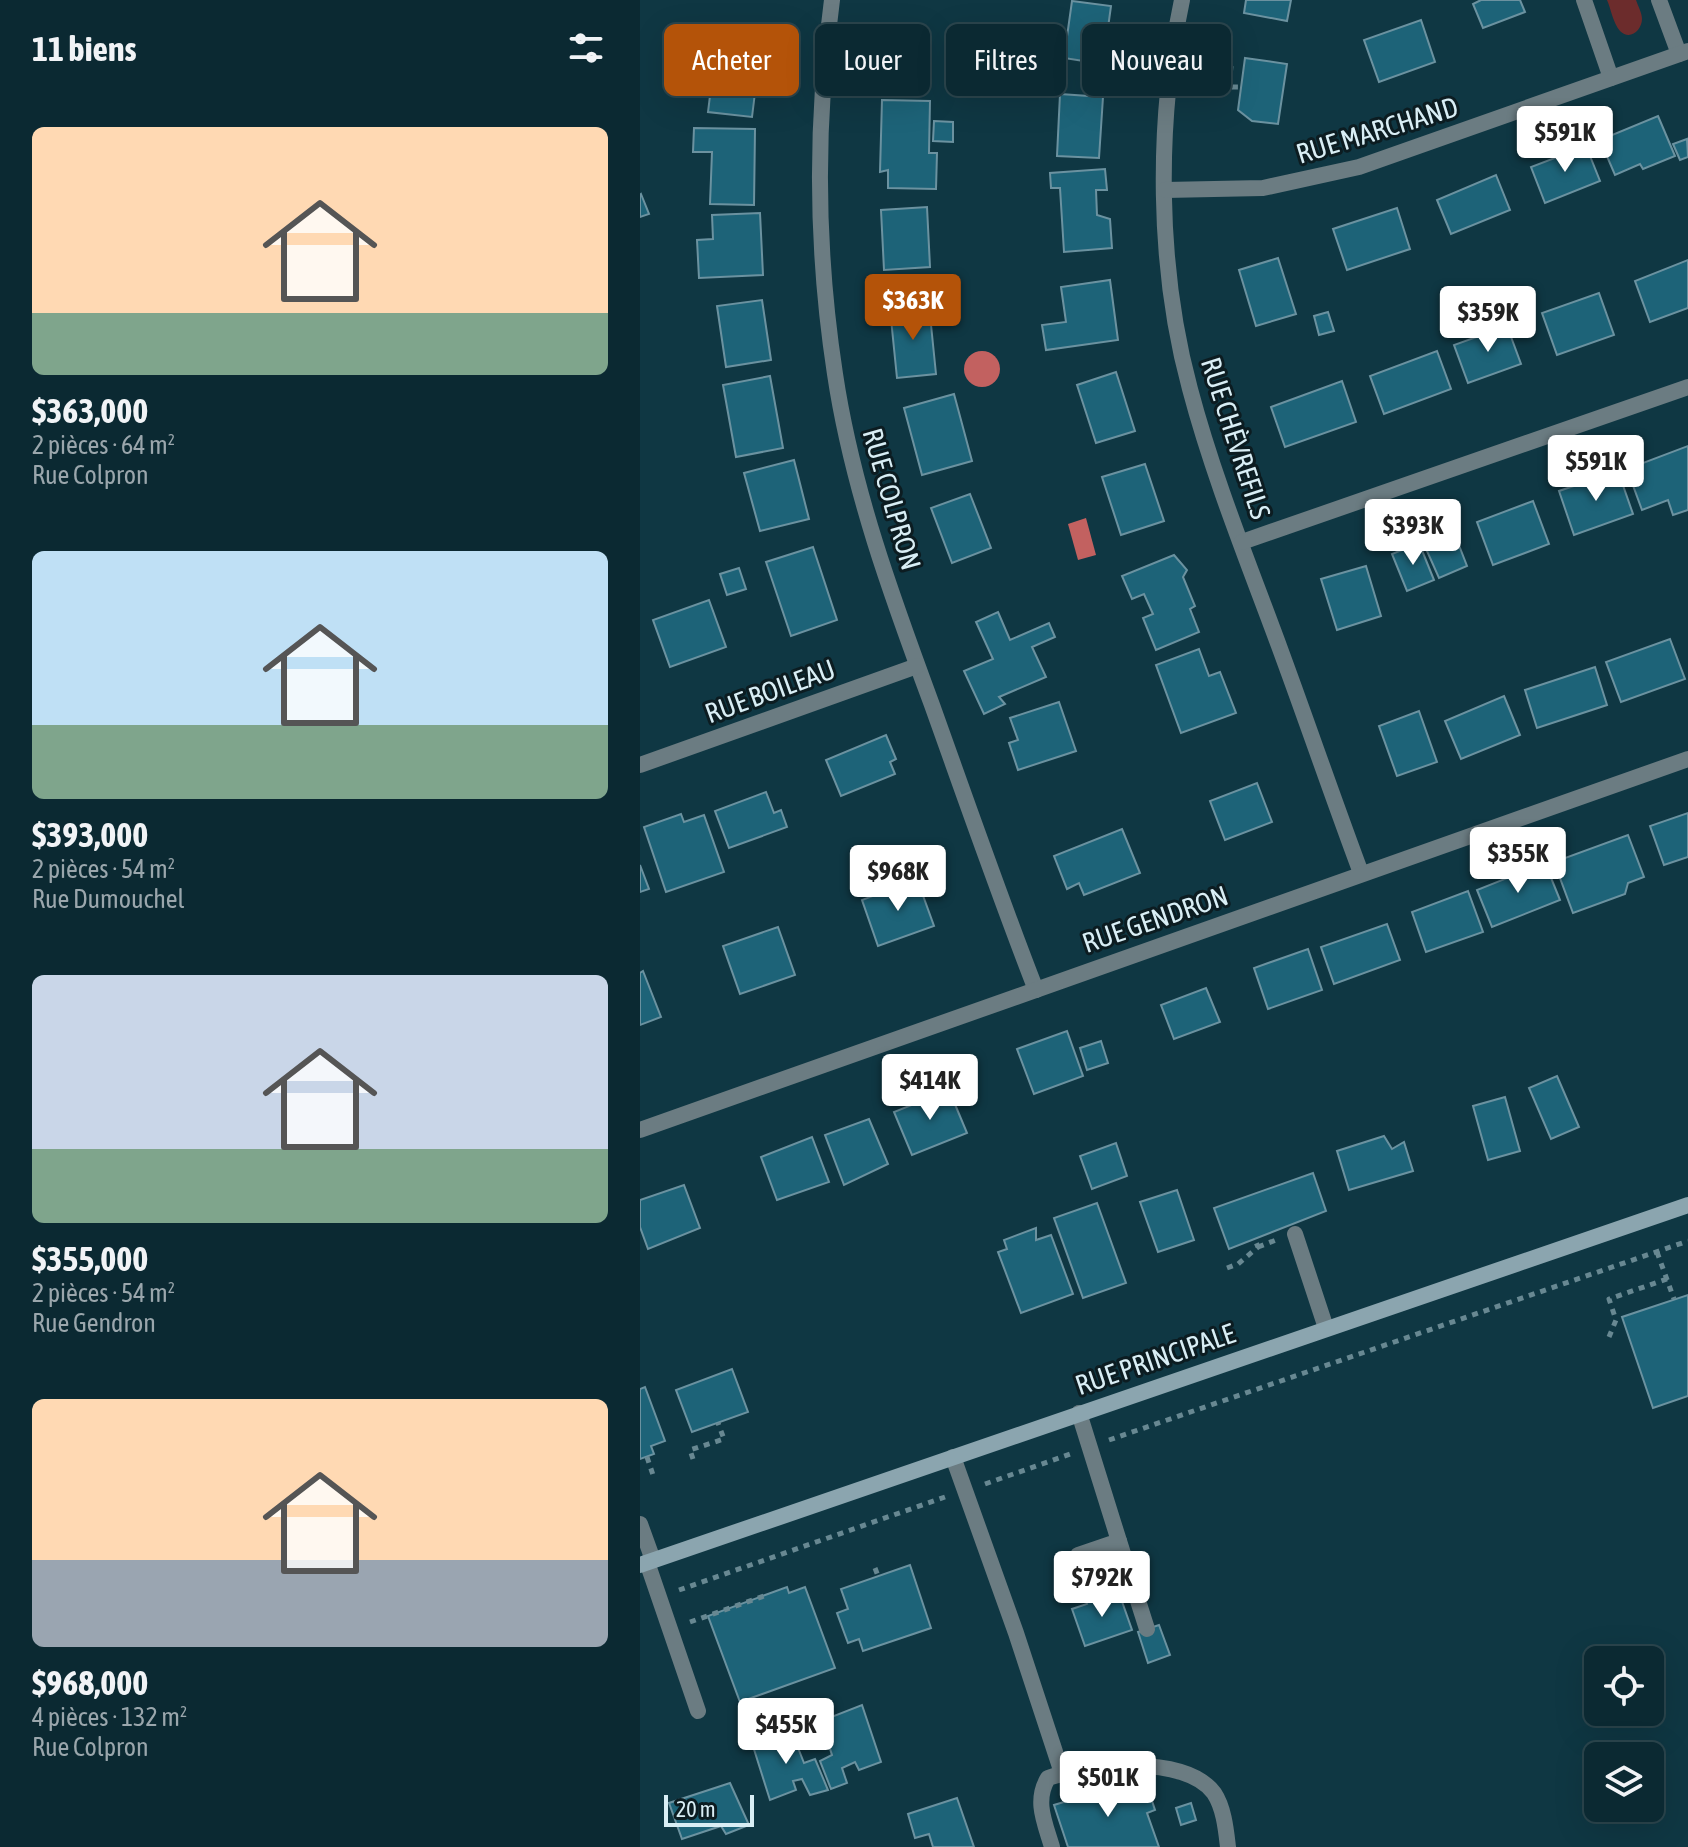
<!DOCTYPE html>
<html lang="fr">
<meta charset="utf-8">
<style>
body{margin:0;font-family:"Asap Condensed",sans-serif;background:#19353e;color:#f1f3f6;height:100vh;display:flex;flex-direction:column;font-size:30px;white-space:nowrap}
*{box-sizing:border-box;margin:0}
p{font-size:26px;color:#9aa6ac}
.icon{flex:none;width:44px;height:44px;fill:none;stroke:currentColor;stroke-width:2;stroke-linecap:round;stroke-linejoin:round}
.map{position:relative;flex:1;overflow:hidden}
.side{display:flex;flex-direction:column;background:#0b2932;width:640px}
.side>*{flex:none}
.guide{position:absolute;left:24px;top:24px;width:760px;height:72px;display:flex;gap:16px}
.buttons{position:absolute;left:944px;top:1646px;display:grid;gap:16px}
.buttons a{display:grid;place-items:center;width:80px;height:80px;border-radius:12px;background:#0b2932;box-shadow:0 8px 32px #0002,0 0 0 2px #2b454d;font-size:40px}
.scale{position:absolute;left:24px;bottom:20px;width:90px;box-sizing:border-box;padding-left:8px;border:4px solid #d9eef5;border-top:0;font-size:22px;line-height:28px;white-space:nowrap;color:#d9eef5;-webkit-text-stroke:6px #0c1c21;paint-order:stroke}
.price{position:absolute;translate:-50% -68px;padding:0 18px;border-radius:8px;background:#fff;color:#222;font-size:26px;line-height:52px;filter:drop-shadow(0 2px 4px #0008)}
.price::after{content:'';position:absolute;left:50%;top:48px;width:24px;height:18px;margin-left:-12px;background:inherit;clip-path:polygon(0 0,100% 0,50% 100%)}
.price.active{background:#b45309;color:#fff}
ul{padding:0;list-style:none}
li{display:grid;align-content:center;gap:16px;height:424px;padding:0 32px}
li span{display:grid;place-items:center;height:248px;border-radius:12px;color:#555}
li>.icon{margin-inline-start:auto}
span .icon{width:144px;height:144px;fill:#fffc;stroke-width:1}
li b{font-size:34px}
h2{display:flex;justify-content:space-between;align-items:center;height:96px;padding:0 32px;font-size:34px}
.pill{padding:0 28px;border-radius:12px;background:#0b2932;box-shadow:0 8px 32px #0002,0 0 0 2px #2b454d;font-size:28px;line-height:72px}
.pill.active{background:#b45309;color:#fff}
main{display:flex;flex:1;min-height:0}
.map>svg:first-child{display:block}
</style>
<main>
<section class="side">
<h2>11 biens<svg class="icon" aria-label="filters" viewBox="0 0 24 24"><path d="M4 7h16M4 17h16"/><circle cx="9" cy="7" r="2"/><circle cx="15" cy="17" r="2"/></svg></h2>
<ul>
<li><span style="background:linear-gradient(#ffd9b3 75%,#7fa58c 0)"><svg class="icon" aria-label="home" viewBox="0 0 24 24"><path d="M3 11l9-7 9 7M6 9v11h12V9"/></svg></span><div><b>$363,000</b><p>2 pièces · 64 m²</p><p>Rue Colpron</p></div></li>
<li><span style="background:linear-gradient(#bfe0f5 70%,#7fa58c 0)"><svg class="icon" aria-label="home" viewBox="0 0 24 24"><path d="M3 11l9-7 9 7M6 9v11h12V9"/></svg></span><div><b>$393,000</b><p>2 pièces · 54 m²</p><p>Rue Dumouchel</p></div></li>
<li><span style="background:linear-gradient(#c9d6e8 70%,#7fa58c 0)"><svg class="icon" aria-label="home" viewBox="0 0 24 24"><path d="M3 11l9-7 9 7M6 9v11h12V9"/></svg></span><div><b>$355,000</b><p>2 pièces · 54 m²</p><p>Rue Gendron</p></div></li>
<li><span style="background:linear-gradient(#ffd9b3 65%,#9aa5b1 0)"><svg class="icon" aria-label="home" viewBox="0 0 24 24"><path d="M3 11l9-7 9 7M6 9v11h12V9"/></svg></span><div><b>$968,000</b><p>4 pièces · 132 m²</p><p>Rue Colpron</p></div></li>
</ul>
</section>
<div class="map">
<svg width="1048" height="1847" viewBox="0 0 1048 1847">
<rect width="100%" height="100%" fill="#0f3743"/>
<path fill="#6c2c2c" d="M967 0H996C998 6 1002 13 1002 19 1002 30 990 41 980 31 973 23 971 9 967 0Z"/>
<g fill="#c26160">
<circle cx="342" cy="369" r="18"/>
<polygon points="446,518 456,555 438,560 428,524"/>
</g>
<g fill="#1d6378" stroke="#6b92a0" stroke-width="2">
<polygon points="606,0 651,0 647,21 604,13"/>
<polygon points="841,0 880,0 885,12 843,28 833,4"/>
<polygon points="432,1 471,6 463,64 424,58"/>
<polygon points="781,20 795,62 739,82 724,40"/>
<polygon points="78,31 122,36 112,117 68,112"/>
<polygon points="605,58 647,64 638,124 612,121 598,110"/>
<polygon points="420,94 463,97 459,158 417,156"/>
<polygon points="242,100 290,101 289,153 297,153 296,189 248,188 248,170 240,172"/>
<polygon points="1018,116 1035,156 1003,169 1000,164 975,175 960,140"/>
<polygon points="294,121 313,122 313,142 293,141"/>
<polygon points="54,128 115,129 114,205 70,204 72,152 53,152"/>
<polygon points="1047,139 1048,157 1040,160 1033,144"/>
<polygon points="946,146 960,181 905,203 891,167"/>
<polygon points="465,169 467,190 456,190 457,215 470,219 472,248 424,252 420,188 411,188 410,173"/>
<polygon points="856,175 870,210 811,234 797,200"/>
<polygon points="1,194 9,214 0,217 0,195"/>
<polygon points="287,207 290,267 244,270 241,210"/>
<polygon points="757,208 770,249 707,270 693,229"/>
<polygon points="120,213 123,275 59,278 57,240 73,239 72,215"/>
<polygon points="638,258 656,314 616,326 599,270"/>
<polygon points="1048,260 1048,308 1010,322 995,281"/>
<polygon points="470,280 478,340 406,350 402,325 426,322 421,287"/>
<polygon points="959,293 974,335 917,355 902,313"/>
<polygon points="122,300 131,360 86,367 77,306"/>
<polygon points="289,305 296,374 257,378 250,309"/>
<polygon points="688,312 694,331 679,335 674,316"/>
<polygon points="867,326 881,364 828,383 814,345"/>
<polygon points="797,351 811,389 744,414 730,376"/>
<polygon points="476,372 495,431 456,443 437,385"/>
<polygon points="130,376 143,448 96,457 83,385"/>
<polygon points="702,381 716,422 645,447 631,407"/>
<polygon points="314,394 332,461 282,475 264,408"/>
<polygon points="1048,446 1048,510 1033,515 1028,500 1002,510 987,469"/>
<polygon points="154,460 169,519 120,531 104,473"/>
<polygon points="505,464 524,521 481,535 462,477"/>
<polygon points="978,471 993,514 934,535 919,491"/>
<polygon points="330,494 351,548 312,563 291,508"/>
<polygon points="893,501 909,544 853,565 837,522"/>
<polygon points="813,530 827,566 799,578 783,542"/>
<polygon points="779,543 794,580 767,591 752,554"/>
<polygon points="173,547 197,620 151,636 126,562"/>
<polygon points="534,555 547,570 543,577 555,606 550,609 559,632 516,650 503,618 513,614 504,594 492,599 482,576"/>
<polygon points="726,566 741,616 697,630 681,579"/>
<polygon points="99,568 106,589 87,595 80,574"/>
<polygon points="69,600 86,647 30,667 13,620"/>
<polygon points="358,612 370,640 409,623 415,637 392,647 406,677 359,697 365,704 344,714 324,671 353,659 336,622"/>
<polygon points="1030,639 1045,679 981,702 966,662"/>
<polygon points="559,649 569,676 580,672 596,713 541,733 516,665"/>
<polygon points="955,667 967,705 897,728 885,690"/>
<polygon points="864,696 880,735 821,759 805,721"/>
<polygon points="419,702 436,751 378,770 369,743 378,740 370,718"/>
<polygon points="779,711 797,762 757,776 739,726"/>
<polygon points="246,735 256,759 250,762 255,774 201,796 186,760"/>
<polygon points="617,783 632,822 585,840 570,801"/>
<polygon points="126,792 134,813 141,810 147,827 89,848 75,811"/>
<polygon points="1048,813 1048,857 1024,865 1010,826"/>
<polygon points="41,814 44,822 64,815 84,872 26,892 4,827"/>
<polygon points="482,829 500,873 444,895 439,883 427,889 414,856"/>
<polygon points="988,835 1004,877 988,883 985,894 933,913 914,862"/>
<polygon points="296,849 302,863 288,869 282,856"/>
<polygon points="905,863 920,900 852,927 837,890"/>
<polygon points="0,865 9,889 0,892"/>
<polygon points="277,879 294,926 238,946 222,900"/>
<polygon points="828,891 843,932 786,952 772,912"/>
<polygon points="747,924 760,960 694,984 681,947"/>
<polygon points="138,927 155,975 100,994 83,946"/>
<polygon points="668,949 682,990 628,1009 614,968"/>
<polygon points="3,971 21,1017 0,1025 0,973"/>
<polygon points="566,988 580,1022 534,1039 521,1005"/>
<polygon points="427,1031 443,1076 394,1094 377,1049"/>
<polygon points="461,1041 468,1063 447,1070 440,1048"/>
<polygon points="917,1076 939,1127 911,1139 889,1088"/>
<polygon points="309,1090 327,1133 272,1155 254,1112"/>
<polygon points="865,1097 880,1151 848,1160 833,1106"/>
<polygon points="229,1119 248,1164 204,1185 185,1135"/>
<polygon points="744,1136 752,1149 764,1142 773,1171 709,1190 697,1151"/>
<polygon points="172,1137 189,1182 137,1200 121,1157"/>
<polygon points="476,1143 487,1176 452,1189 440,1156"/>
<polygon points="673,1173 686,1211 589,1249 574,1208"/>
<polygon points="44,1185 60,1228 8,1249 0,1227 0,1200"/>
<polygon points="537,1190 554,1240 518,1252 500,1202"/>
<polygon points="457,1203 486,1283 443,1298 414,1218"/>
<polygon points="396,1228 396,1240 411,1235 433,1294 381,1313 358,1252 367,1249 364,1240"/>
<polygon points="1048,1295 1048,1396 1013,1408 982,1317"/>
<polygon points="92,1369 108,1412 52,1432 36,1390"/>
<polygon points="5,1387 25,1441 11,1446 14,1454 0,1459 0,1389"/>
<polygon points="270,1565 291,1628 223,1651 219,1639 208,1643 197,1613 208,1609 201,1589"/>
<polygon points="147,1587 149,1593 165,1587 195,1668 100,1702 68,1616"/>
<polygon points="479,1593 492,1630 445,1646 432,1609 447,1604 445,1599 453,1596 459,1594 461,1600"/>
<polygon points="519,1625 530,1655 508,1663 498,1632"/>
<polygon points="222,1705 241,1762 219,1770 215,1762 202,1768 207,1783 191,1789 180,1761 192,1755 181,1721"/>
<polygon points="151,1730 164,1763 175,1759 188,1790 170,1795 162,1779 153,1781 156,1790 130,1800 112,1743"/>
<polygon points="485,1782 487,1786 492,1784 496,1796 509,1792 515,1810 507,1813 519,1847 428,1847 414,1805 434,1799 432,1795 448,1790 449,1794"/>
<polygon points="90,1783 109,1825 86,1834 81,1826 42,1839 29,1803"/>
<polygon points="317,1798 334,1847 293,1847 289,1834 275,1838 268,1814"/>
<polygon points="551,1803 556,1820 541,1825 536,1808"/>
</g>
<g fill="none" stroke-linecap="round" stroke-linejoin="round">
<g stroke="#688892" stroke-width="5" stroke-dasharray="6 6" stroke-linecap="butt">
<polyline points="591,66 589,87 601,87"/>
<polyline points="618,1247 636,1240"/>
<polyline points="1017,1252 1034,1299"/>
<polyline points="587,1268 598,1264 618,1247 615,1240"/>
<polyline points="969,1337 976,1320 969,1299 1027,1279"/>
<polyline points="469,1440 1048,1241"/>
<polyline points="7,1457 13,1475"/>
<polyline points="53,1459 50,1450 84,1439 78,1423"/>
<polyline points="345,1484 430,1454"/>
<polyline points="235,1568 238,1576"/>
<polyline points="445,1574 453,1596"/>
<polyline points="39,1590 305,1497"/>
<polyline points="50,1622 124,1596"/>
</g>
<g stroke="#6b7c82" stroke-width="16">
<polyline points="655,1234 686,1328"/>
<polyline points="313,1457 376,1633 422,1773"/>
<polyline points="0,1524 13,1560"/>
<polyline points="479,1541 507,1629"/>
<polyline points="438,1555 479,1541 439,1413"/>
<polyline points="7,1562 58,1711"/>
<path d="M412 1847C405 1823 394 1801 408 1778 448 1764 545 1754 574 1793 584 1808 586 1830 588 1847"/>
</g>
<g stroke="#6b7c82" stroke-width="16">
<path d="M192 0C175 125 176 250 195 374 212 488 252 597 292 705 326 800 359 895 396 990"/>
<path d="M542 0C516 123 517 268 550 389 573 476 608 562 639 646 667 722 693 798 721 873"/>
<polyline points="944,0 971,78"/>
<polyline points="1019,0 1039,54"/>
<polyline points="525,190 623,188 719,167 1048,51"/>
<polyline points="602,542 1048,387"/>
<polyline points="0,765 277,666"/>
<polyline points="0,1130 1048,759"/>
</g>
<polyline stroke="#8ba5af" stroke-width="16" points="0,1565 1048,1205"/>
</g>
<g text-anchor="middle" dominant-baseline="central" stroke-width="6" stroke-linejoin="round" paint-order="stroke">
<g font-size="28" fill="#d9eef5" stroke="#0c1c21">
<text transform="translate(737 130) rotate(-17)">RUE MARCHAND</text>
<text transform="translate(596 438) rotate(72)">RUE CHÈVREFILS</text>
<text transform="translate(252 499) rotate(74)">RUE COLPRON</text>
<text transform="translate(130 691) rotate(-20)">RUE BOILEAU</text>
<text transform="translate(515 919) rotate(-19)">RUE GENDRON</text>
<text transform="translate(515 1359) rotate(-19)">RUE PRINCIPALE</text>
</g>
</g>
</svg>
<div class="buttons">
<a><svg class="icon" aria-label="locate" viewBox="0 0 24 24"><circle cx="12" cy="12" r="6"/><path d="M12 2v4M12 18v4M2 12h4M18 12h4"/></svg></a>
<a><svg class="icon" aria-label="layers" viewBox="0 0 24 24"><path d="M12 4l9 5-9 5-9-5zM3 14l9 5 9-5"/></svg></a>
</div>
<div class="scale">20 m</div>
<b class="price" style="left:925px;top:174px">$591K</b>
<b class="price active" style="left:273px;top:342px">$363K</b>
<b class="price" style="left:848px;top:354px">$359K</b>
<b class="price" style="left:956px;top:503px">$591K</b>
<b class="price" style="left:773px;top:567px">$393K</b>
<b class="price" style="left:878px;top:895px">$355K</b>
<b class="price" style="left:258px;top:913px">$968K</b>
<b class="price" style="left:290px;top:1122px">$414K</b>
<b class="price" style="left:462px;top:1619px">$792K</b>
<b class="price" style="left:146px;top:1766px">$455K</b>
<b class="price" style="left:468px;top:1819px">$501K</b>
<div class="guide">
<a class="pill active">Acheter</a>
<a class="pill">Louer</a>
<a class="pill">Filtres</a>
<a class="pill">Nouveau</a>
</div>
</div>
</main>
